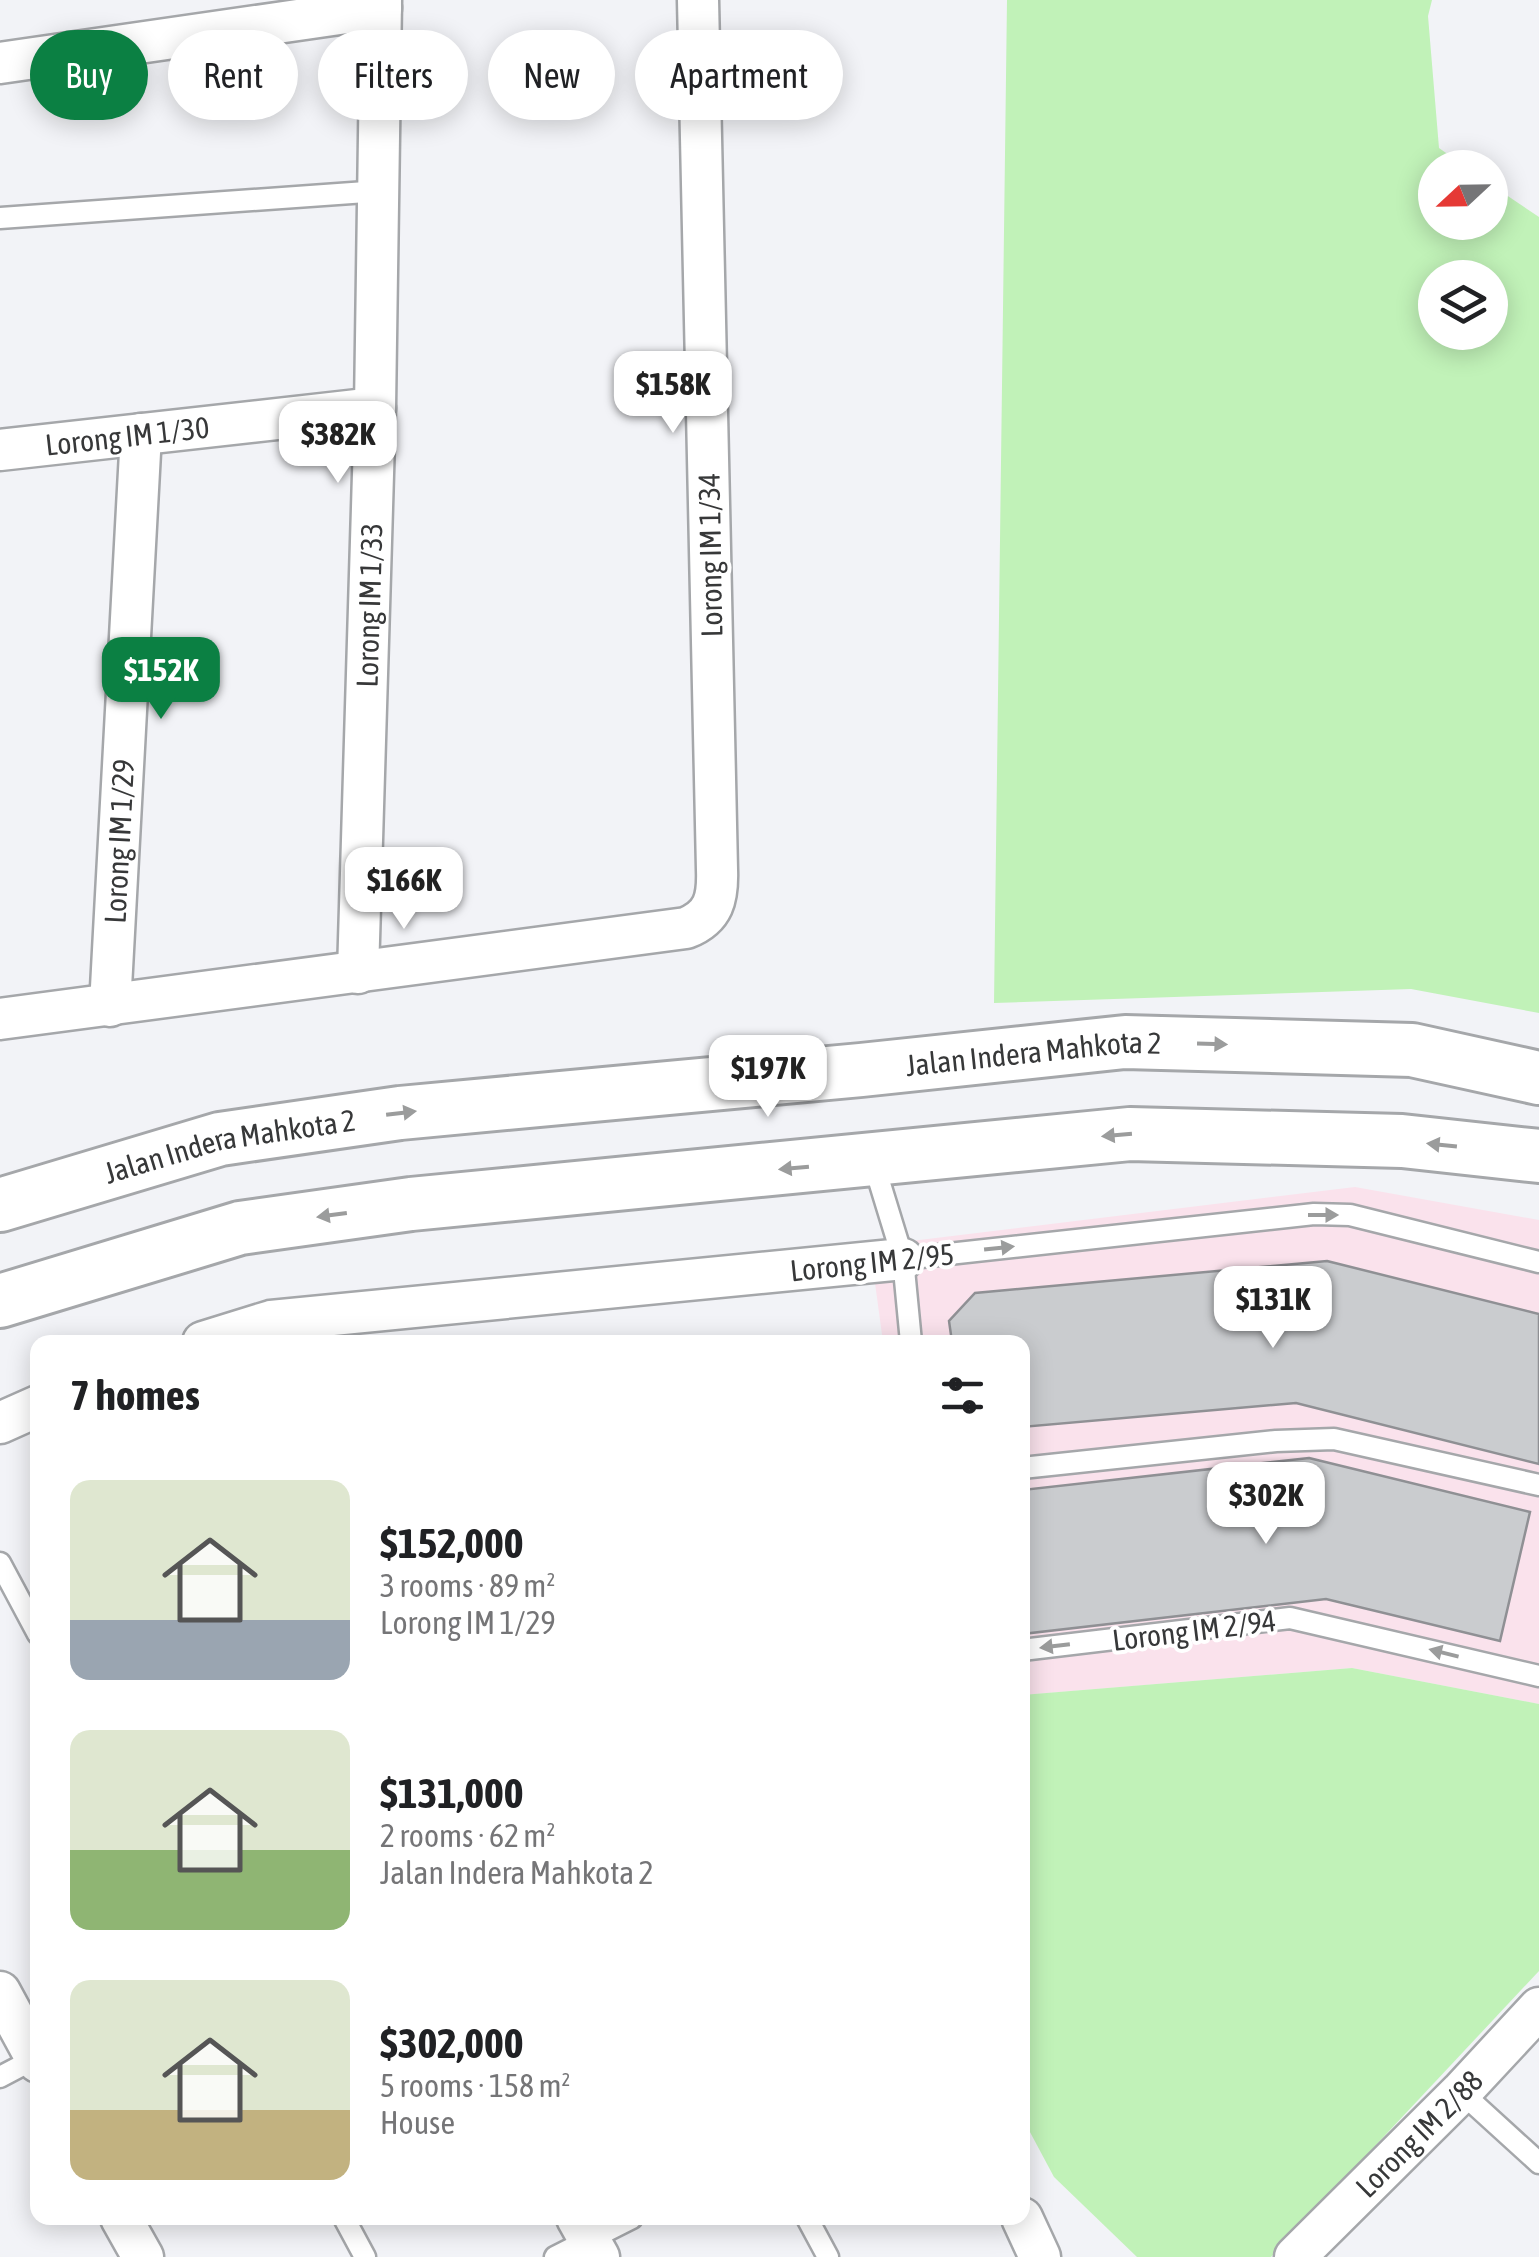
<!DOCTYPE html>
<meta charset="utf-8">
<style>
body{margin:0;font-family:"Asap Condensed",sans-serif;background:#f2f2f2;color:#202124;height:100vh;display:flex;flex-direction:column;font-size:38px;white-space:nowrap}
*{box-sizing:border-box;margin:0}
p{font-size:32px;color:#757577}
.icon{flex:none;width:55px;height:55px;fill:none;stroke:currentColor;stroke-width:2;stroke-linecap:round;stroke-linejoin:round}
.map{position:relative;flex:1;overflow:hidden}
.side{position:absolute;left:30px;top:1335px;width:1000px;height:890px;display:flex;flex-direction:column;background:#fff;border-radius:20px;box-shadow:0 5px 25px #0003}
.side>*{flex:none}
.guide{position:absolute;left:30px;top:30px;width:1000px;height:90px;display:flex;gap:20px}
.needle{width:65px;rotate:248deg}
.tools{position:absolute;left:1418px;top:150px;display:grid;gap:20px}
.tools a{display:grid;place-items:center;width:90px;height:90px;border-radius:50%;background:#fff;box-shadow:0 5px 25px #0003;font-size:50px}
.price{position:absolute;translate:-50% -85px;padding:0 22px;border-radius:20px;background:#fff;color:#222;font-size:32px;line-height:65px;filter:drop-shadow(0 2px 5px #0008)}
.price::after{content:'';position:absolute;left:50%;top:60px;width:30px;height:22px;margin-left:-15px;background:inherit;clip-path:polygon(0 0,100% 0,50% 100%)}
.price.active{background:#0b8043;color:#fff}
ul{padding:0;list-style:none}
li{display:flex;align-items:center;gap:30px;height:250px;padding:0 40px}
li span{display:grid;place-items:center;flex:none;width:280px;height:200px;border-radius:20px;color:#555}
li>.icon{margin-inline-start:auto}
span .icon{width:120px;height:120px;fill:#fffc;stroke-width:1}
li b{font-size:42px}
h2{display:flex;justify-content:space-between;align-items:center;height:120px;padding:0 40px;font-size:42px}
.pill{padding:0 35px;border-radius:45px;background:#fff;box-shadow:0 5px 25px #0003;font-size:35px;line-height:90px}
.pill.active{background:#0b8043;color:#fff}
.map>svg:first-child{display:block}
</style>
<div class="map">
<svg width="1539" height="2257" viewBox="0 0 1539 2257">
<rect width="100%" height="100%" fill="#f2f3f7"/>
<polygon fill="#fae2ec" points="1355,1187 1539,1220 1539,1704 1352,1668 1023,1695 1022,1342 883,1342 870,1246"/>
<g fill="#c1f2b8" fill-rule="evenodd">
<path d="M1007 0H1432L1428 16 1439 148 1466 167 1435 168V222H1490V184L1539 217V1013L1411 989 994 1003ZM1435 278H1490V332H1435Z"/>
<polygon points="1352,1668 1539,1704 1539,1971 1271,2257 1137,2257 1054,2177 1023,2119 1022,1695"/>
</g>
<g fill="#cacccf" stroke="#8f9094" stroke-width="2.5">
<polygon points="1327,1261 1539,1314 1539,1464 1296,1403 1022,1427 1022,1342 952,1342 949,1321 975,1293"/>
<polygon points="1309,1458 1530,1512 1500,1641 1326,1599 1022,1634 1022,1490"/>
</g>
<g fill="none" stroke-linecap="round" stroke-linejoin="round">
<defs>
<g id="service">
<polyline points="0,218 380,191"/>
<polyline points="873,1161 903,1259 911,1342"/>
<polyline points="903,1259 1314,1214 1350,1215 1539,1262"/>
<polyline points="1022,1468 1276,1441 1334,1439 1539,1485"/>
<polyline points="0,1563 38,1634"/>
<polyline points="1022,1650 1290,1618 1539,1676"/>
<polyline points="0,2077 38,2057"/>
<polyline points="1461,2092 1539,2163"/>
<polyline points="344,2218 365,2257"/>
<polyline points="807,2218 828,2257"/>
<polyline points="555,2257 632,2218"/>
</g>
<g id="minor">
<polyline points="0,63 381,8"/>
<path id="s1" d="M0 450 375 408"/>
<path id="s2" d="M358 973 375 408 381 0"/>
<path id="s3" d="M110 1006 141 434"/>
<path d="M0 1019 686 928C714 917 718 898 717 870L698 0"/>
<polyline points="203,1342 271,1321 903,1259"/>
<polyline points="0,1423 38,1406"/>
<polyline points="0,1992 38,2062"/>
<polyline points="121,2218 143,2257"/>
<polyline points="577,2218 599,2257"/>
<polyline points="1022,2218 1040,2257"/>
<path id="s4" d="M1295 2257 1461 2092 1539 2008"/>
</g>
<g id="tertiary">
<path id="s5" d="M0 1205 220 1139 400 1113 861 1070 1125 1042 1412 1050 1539 1078"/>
<polyline points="0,1301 240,1228 411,1204 1130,1134 1402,1141 1539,1156"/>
</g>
</defs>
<use href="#service" stroke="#a5a7aa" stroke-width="25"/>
<use href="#minor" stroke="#a5a7aa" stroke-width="45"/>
<use href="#tertiary" stroke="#a5a7aa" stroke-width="58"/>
<use href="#service" stroke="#fff" stroke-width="20"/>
<use href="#minor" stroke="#fff" stroke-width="40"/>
<use href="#tertiary" stroke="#fff" stroke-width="52"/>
</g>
<defs><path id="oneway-solid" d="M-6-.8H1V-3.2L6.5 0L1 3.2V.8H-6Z" transform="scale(2.5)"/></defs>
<g fill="#9b9c9c">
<use href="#oneway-solid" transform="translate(1212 1044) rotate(2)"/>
<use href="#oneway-solid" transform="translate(401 1113) rotate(-7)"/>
<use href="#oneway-solid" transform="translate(1117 1135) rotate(175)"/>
<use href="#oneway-solid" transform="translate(1442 1145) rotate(-174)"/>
<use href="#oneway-solid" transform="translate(794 1168) rotate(175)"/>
<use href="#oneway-solid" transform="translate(332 1215) rotate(172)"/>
<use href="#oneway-solid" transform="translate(1323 1215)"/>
<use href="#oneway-solid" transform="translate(999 1248) rotate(-6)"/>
<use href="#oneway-solid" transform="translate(1055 1646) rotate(173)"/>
<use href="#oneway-solid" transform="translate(1444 1653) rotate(-166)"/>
</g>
<g text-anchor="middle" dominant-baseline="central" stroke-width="8" stroke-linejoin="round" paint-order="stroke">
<g font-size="30" fill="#373839" stroke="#fff">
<text stroke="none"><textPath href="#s1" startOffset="128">Lorong IM 1/30</textPath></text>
<text transform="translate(710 555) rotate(-91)">Lorong IM 1/34</text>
<text stroke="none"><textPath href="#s2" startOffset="368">Lorong IM 1/33</textPath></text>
<text stroke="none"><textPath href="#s3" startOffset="165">Lorong IM 1/29</textPath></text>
<text stroke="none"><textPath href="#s5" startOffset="1048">Jalan Indera Mahkota 2</textPath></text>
<text stroke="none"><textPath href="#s5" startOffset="238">Jalan Indera Mahkota 2</textPath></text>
<text transform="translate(872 1262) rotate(-6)">Lorong IM 2/95</text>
<text transform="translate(1194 1630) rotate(-7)">Lorong IM 2/94</text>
<text stroke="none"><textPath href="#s4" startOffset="175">Lorong IM 2/88</textPath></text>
</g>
</g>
</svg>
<div class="tools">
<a><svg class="needle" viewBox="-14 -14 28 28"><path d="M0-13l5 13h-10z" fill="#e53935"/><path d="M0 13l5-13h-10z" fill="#757577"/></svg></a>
<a><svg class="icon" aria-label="layers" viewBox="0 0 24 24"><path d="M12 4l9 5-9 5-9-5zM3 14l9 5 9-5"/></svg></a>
</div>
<b class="price" style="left:673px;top:436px">$158K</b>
<b class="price" style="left:338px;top:486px">$382K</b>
<b class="price active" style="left:161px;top:722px">$152K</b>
<b class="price" style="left:404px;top:932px">$166K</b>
<b class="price" style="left:768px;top:1120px">$197K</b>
<b class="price" style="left:1273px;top:1351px">$131K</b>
<b class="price" style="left:1266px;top:1547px">$302K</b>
<div class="guide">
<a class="pill active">Buy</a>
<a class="pill">Rent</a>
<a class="pill">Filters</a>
<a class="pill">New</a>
<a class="pill">Apartment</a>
</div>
<section class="side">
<h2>7 homes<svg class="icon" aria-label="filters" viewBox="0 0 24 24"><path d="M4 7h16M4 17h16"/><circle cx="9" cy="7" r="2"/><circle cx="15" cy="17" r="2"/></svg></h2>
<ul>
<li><span style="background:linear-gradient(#dfe7d0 70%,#9aa5b1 0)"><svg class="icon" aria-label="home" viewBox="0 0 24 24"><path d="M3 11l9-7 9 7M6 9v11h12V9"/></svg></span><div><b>$152,000</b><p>3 rooms · 89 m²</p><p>Lorong IM 1/29</p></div></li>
<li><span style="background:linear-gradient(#dfe7d0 60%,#8fb573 0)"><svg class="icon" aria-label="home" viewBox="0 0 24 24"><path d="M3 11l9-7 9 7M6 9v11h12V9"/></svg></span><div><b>$131,000</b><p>2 rooms · 62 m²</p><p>Jalan Indera Mahkota 2</p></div></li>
<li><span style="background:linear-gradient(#dfe7d0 65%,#c2b280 0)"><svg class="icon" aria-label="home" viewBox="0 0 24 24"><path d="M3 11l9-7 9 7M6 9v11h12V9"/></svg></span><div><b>$302,000</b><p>5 rooms · 158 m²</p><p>House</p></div></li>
</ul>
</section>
</div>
